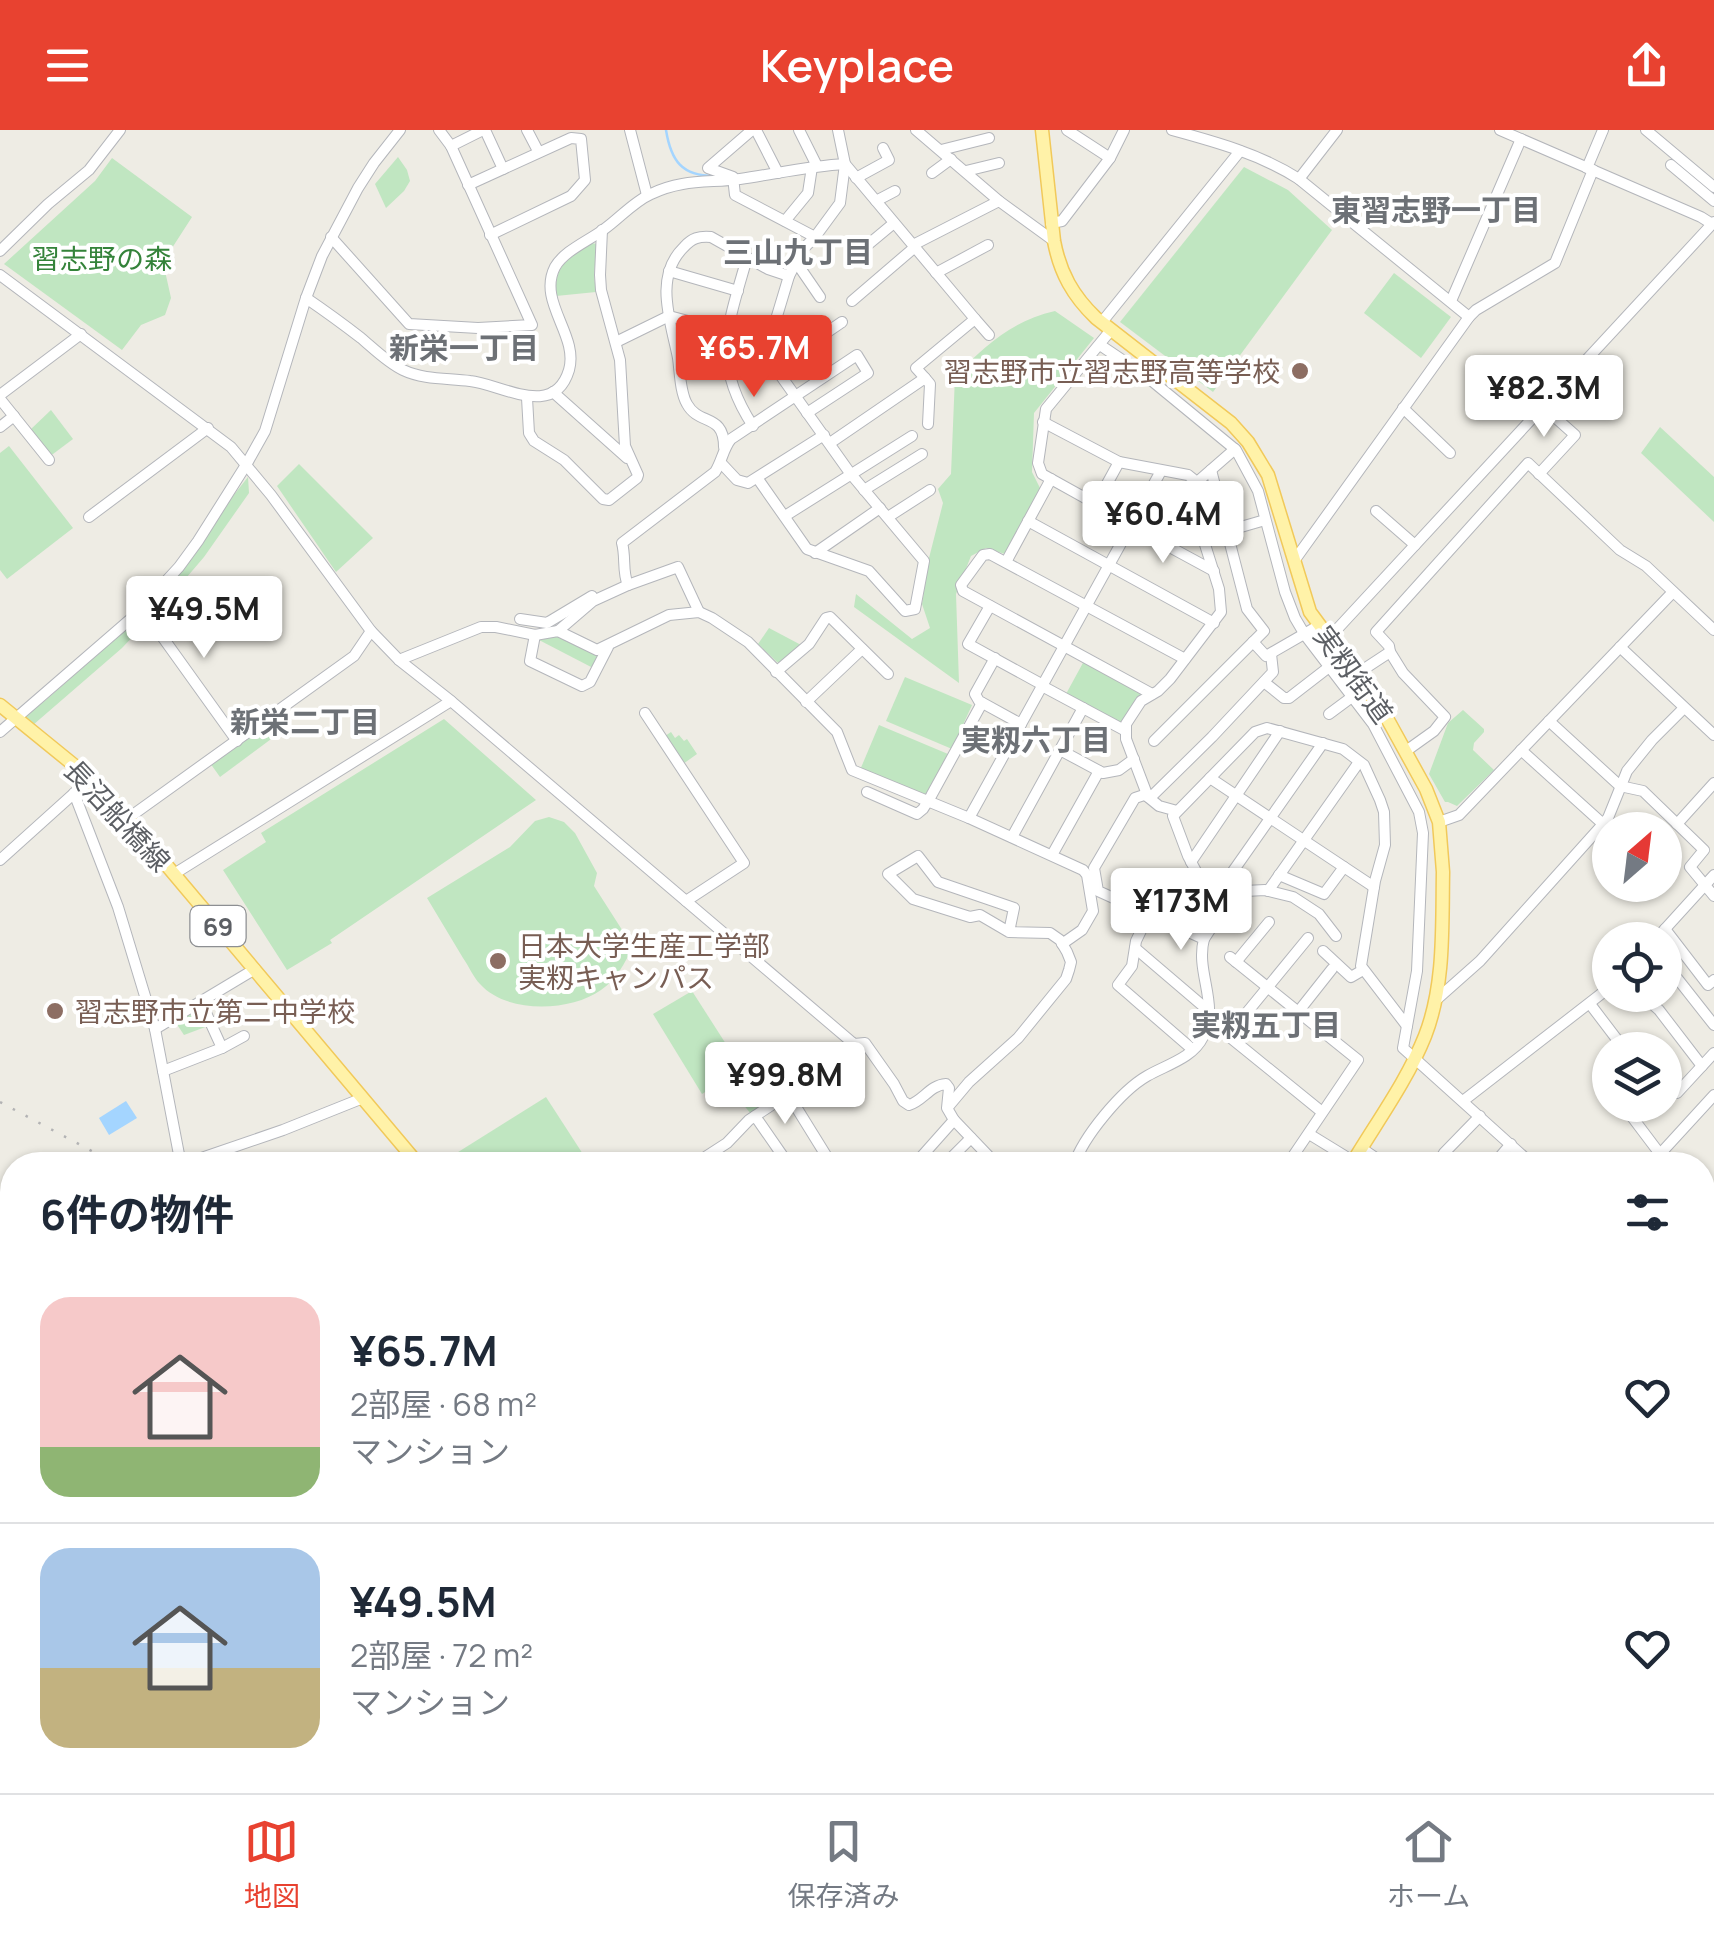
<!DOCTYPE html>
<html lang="ja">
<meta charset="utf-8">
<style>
body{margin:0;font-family:Manrope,"Noto Sans JP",sans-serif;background:#f6f6f7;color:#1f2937;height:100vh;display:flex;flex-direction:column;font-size:38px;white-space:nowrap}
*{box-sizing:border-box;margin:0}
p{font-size:32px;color:#747a83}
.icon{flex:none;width:55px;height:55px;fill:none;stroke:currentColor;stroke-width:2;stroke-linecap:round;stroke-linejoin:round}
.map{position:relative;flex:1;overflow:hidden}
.drawer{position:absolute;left:0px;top:1022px;width:1715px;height:642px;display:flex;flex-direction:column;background:#fff;border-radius:40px 40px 0 0;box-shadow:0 2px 8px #0004}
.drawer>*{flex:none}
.needle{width:65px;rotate:28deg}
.fabs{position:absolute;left:1592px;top:682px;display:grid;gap:20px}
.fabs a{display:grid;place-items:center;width:90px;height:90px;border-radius:50%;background:#fff;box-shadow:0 2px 8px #0004;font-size:50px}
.price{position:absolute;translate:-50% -85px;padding:0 22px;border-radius:10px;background:#fff;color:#222;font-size:32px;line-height:65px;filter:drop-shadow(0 2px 5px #0008)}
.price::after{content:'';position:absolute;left:50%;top:60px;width:30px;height:22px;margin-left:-15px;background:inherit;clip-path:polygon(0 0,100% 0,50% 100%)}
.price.selected{background:#e84230;color:#fff}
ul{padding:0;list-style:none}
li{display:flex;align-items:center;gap:30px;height:250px;padding:0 40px}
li+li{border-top:2px solid #e0e1e3}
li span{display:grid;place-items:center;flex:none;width:280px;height:200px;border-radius:30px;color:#555}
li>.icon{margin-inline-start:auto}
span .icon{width:120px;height:120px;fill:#fffc;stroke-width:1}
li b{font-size:42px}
h2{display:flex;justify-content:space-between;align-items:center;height:120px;padding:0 40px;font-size:42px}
header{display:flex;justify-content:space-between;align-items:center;height:130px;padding:0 40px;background:#e84230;color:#fff;font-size:45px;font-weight:600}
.tab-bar{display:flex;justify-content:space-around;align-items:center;height:140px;border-top:2px solid #e0e1e3;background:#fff;font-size:28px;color:#747a83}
.tab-bar a{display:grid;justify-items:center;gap:5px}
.tab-bar .selected{color:#e84230}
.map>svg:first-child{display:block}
</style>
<header><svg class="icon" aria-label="menu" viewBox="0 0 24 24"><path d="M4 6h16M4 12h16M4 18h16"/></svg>Keyplace<svg class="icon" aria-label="share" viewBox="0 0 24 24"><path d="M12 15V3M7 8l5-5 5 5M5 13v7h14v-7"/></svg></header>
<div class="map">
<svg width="1714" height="1663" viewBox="0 0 1714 1663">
<rect width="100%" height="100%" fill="#eeece4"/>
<g fill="#c0e6c1">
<polygon points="398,27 407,40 410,51 404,61 386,78 375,54"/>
<polygon points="112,28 192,87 163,132 171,168 165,185 141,195 122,220 4,134 95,51"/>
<polygon points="1244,37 1288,60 1332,100 1213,262 1120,192"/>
<path d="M591 113 597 114 594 145 596 162 556 166C554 134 568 130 591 113Z"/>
<polygon points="1394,143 1451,187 1421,228 1364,183"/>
<path d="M1055 181 1094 208 1034 283 1032 342 1040 358 1005 424 986 418 971 426 956 464 959 553 854 477 856 464 912 509 930 498 922 474 929 428 943 373 938 359 951 344 955 246C985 216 1011 191 1055 181Z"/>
<polygon points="51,280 73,309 49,327 29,301"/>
<polygon points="1660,297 1714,347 1714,392 1641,323"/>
<polygon points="9,316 73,398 7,449 0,440 0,323"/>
<polygon points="299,334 373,408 336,442 277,356"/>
<polygon points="248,347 249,363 204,427 169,468 122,518 33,595 24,586 46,570 132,494"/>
<polygon points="769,498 803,516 780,533 777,532 758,514"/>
<polygon points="559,506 597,525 598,528 593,538 539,510"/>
<polygon points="1084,531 1144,564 1126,584 1123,596 1066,564"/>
<polygon points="905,547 972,575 952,619 886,591"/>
<polygon points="1463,580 1484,599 1484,602 1474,613 1473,620 1494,640 1457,676 1448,672 1445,672 1429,644 1448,593"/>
<polygon points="280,583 290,595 220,647 210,633"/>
<polygon points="444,589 536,670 330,810 332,813 287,840 223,740 266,712 261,703"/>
<polygon points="879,595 948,624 924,667 860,640"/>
<polygon points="671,602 675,608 679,605 684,611 687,609 697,624 683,634 665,606"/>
<path d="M549 687 564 692 575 703 597 743 594 756 633 817C624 834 617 849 601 860 570 882 507 884 480 854 473 847 469 836 463 828 451 808 439 788 427 768L510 717 535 691Z"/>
<polygon points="692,861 742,939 702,964 653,884"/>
<polygon points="198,876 208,896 184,905 174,890"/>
<polygon points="756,936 774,966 751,984 742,973 748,969 735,949"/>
<polygon points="546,967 590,1035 451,1035 447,1029"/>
<polygon points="1703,1106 1714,1116 1714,1182 1703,1172"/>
<polygon points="0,1612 12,1620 12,1652 77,1653 103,1663 0,1663"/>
<polygon points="452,1652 578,1653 579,1663 448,1663"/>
</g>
<polygon fill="#a4d5ff" points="126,971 137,988 109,1005 99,988"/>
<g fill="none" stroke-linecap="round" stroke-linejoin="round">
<path stroke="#a4d5ff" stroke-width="2.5" d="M666 0C671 31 682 46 714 46"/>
<defs>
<g id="minor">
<polyline points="485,0 503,39"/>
<polyline points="527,0 538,21"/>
<polyline points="630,0 647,65"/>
<polyline points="752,0 708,38 733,47 735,65 815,107"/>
<polyline points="756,0 778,43"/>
<polyline points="799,0 817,36"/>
<polyline points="916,0 999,71 1054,111"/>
<polyline points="1067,0 1110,28"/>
<path d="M1172 0C1216 12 1260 24 1299 49L1469 187"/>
<polyline points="1500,0 1701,87 1712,94"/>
<polyline points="1646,0 1714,57"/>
<polyline points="451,16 483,0"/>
<polyline points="941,20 989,8"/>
<polyline points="1671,35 1714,71"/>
<polyline points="1587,38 1603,0"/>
<polyline points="966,41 999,33"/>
<polyline points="932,43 951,29"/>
<polyline points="856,48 889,30 883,18"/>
<polyline points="1299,49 1337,0"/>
<polyline points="468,55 571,8 581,9 585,50 571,66 490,105"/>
<polyline points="876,71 895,61"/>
<polyline points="785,91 808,63 812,37"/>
<polyline points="1051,93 1062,91 1110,28 1124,0"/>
<polyline points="331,107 409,194 478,198 532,195 451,16 439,0"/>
<polyline points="913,115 999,71"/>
<polyline points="0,121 48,74 89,40 120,0"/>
<polyline points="853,127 894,93"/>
<path d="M747 128C728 195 711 232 753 296"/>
<polyline points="796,132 820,167"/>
<polyline points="669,141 738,161"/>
<polyline points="936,143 988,115"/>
<path d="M0 145 231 317 271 365 371 501 399 530 451 571 854 914 865 913 894 954 903 971 909 975C923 971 930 955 946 954L949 958 947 978 954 990 997 1035"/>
<path d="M306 168C325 181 343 194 361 208 374 219 388 233 403 240 424 250 448 248 470 251 501 254 554 290 569 240 579 205 537 172 555 137 564 121 588 111 603 100 619 89 633 72 651 64 682 49 707 53 740 49 775 44 809 36 845 34L975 189 916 238 925 248 830 313"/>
<polyline points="852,171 915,117"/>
<polyline points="1451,171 1521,9"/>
<polyline points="975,189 989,205"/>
<polyline points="1102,192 1240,21"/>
<polyline points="1111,200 1046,279 1038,333 1042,344 1132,394"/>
<polyline points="616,212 669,186 726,201"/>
<polyline points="726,215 775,217"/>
<polyline points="1100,215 1146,246 1236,320 1258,361 1285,462 1295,488 1305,505 1373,594 1419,682 1423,703 1417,841 1403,918 1533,1035"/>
<polyline points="779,235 842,192"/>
<polyline points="1504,242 1575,305 1539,344"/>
<polyline points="925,248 930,254 928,294"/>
<polyline points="553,262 627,328"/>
<polyline points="0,265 81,204"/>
<polyline points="527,268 529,303 534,311 564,330 603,369 609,370 637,348 638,345 625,316 620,230 601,160 600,145 602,100"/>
<polyline points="0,269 49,330"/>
<polyline points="1403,278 1450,323"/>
<polyline points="1043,292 1119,332 1188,345 1193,349 1198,355 1201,368 1202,405 1219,459 1221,482 1170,549 1158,561 1141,571 1126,594 1126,609 1148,667 1159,676 1177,681"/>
<polyline points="0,297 14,286"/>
<path d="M724 317C724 283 699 296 687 274 680 262 680 242 678 228 671 192 653 147 684 117 692 108 699 106 711 107L768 139 789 146"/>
<polyline points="721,333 737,350 748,353 824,305"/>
<polyline points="758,349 807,419 869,441 905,481 915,479 924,431 850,343 781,246 775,217 777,186 789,146 803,119 815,107 840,73 845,34 838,0"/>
<polyline points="1196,353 1235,319"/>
<polyline points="1152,357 1202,384"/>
<polyline points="864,360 922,324"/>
<polyline points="1096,374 1119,332"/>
<polyline points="1376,381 1415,415"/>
<polyline points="785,386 912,306"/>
<polyline points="89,387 208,298"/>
<polyline points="888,387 930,360"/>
<polyline points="1028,391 1214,493"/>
<polyline points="1131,396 1214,441"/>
<polyline points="1227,401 1265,390"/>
<polyline points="815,423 880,378"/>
<polyline points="1294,431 1469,187 1476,180 1555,133 1593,40"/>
<polyline points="1006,432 1051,349"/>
<path d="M628 455C622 442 626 427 622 413L715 342C722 331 723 319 731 309L857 225 868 243 807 283"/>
<polyline points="990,476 968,514 1043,555"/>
<polyline points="141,478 154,490 156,498 237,611"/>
<polyline points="520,489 547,493 592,466"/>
<polyline points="558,501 593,471 628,455 678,437 699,482"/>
<polyline points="535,505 530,531 582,556 590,552 608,517"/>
<polyline points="1328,509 1714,92"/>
<polyline points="1253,512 1266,526 1318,496"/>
<polyline points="1620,517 1714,605"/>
<polyline points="1390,522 1403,543 1445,587 1434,601 1406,621"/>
<polyline points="995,528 975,564 979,571 1021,594"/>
<polyline points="399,530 481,497 496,497 535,505 558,501 597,520 669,485 699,482 712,488 748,512 837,602 852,640 969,688 1083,740 1087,745 1093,781 1082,800 1062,814"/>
<polyline points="776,542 809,514 826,488 830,487 888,544"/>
<polyline points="1355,545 1390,522 1389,516 1376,502 1528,333 1620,420 1646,436 1714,500"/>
<polyline points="1264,552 1284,568 1289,568 1342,527"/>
<polyline points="1042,556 1126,601"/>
<polyline points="1152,564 963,461 961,455 983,425 990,424 1185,529"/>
<polyline points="806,572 862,519"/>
<polyline points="645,583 744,733 686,771"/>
<polyline points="1329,584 1356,564"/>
<polyline points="1549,591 1620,656 1643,661 1704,720 1690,737 1714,766"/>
<polyline points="0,602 134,486 179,437 198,411 246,335 265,301 306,168 322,126 358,58 374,33 400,0"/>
<polyline points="1154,611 1264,501 1247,479 1211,340"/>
<polyline points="1060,620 1103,643 1119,640 1134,629"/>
<polyline points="1521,620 1603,694"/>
<polyline points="1210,648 1374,757"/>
<polyline points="867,662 917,684 923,679 931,666 982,573"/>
<polyline points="74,663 118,777 155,899 181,1035"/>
<polyline points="1148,667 1154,664 1212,607 1273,542 1271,524"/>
<polyline points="969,688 1161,341"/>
<polyline points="127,689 354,526 371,501"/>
<polyline points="1439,692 1459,685 1673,462"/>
<polyline points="1677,694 1714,653"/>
<polyline points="1012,707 1083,578"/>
<polyline points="1052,725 1099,641"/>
<polyline points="0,730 90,649"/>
<polyline points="1191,732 1280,601"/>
<polyline points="174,744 451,571"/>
<polyline points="1279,745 1324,764 1344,737"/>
<polyline points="1268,761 1359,632"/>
<polyline points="1209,764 1224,754 1323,613"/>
<polyline points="1216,779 1188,726 1173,686 1255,602 1267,598 1343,619 1364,635 1380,670 1384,682 1385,715 1375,751 1361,836 1407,896"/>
<polyline points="1149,784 1136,811 1132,836 1118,855 1192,919"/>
<polyline points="1665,799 1708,855 1714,850"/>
<polyline points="1204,809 1215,792 1216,779 1245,761 1265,760 1293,767 1319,784 1336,806"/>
<polyline points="1655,810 1714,745"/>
<polyline points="1135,818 1210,882"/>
<polyline points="1323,821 1351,847 1363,840"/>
<polyline points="1230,827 1358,930 1287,1035"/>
<polyline points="1236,832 1269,792"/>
<polyline points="1665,851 1673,843 1714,895"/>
<polyline points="1642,865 1659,880 1702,936"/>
<polyline points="1436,870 1480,831 1603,694 1608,688 1627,641 1652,610 1684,578"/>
<polyline points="1590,874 1625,920"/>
<polyline points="1298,882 1332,839"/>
<polyline points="1244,886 1308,808"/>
<polyline points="155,899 255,839"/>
<polyline points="1226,904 1322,982"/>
<polyline points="222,918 244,906"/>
<polyline points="163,941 222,918 201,872"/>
<polyline points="1601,946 1610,957"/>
<polyline points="1665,949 1677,963 1714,923"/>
<polyline points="788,964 827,1027 796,1035"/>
<polyline points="1463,971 1610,857"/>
<polyline points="1623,975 1660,1024"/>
<polyline points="948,977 969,952 1018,908 1066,849 1069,840 1071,832 1067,822 1060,810 1050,803 1009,802 980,785 970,787 913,769 888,744 918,726 938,752 1014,778 1009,802"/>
<polyline points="755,986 789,1035"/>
<polyline points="1309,1004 1353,1031"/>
<polyline points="1361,1018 1386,1035"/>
<polyline points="181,1035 283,1000 363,968"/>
<polyline points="693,1035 727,1013 749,990 850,923 854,914"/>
<polyline points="914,1035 954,990"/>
<polyline points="944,1035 971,1008"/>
<path d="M1074 1035C1083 1007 1121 961 1147 946 1166 935 1193 928 1203 907 1220 874 1195 842 1204 809L1098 761 1094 738 1135 668 1147 664"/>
<polyline points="1437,1035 1444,1023 1480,986"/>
<polyline points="1493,1035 1511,1014"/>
<polyline points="1650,1035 1714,965"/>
<polyline points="1702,1187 1714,1197 1702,1214"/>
<polyline points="0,1217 12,1208"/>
<polyline points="1702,1286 1714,1296"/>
<polyline points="0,1346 12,1357"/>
<polyline points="1702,1357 1714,1365"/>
<polyline points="1702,1397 1714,1369"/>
<polyline points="1702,1470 1714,1473"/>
<polyline points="0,1480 12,1477"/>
<polyline points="1702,1532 1714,1535"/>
<polyline points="0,1595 12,1570"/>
<polyline points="0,1596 12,1607"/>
<polyline points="98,1652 112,1659"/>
<polyline points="337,1652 345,1663"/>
<polyline points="427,1663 431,1652"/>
<polyline points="1076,1663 1081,1652"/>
</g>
<g id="major">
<path d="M1042 0 1054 111C1060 143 1073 166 1096 188L1231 293 1248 312 1268 345 1310 482 1383 581 1426 659 1439 692 1443 742C1442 796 1445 855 1425 906 1407 951 1376 993 1351 1035"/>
<polyline points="0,575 75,636 115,674 419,1035"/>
<polyline points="918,1652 927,1663"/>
<polyline points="984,1663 989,1652"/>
</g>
</defs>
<use href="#minor" stroke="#b4b6bb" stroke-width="12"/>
<use href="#major" stroke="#f1c95a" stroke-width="15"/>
<use href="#minor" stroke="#fff" stroke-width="10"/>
<use href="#major" stroke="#fff2a8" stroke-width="12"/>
<g stroke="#b3b3b4" stroke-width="2.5" stroke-dasharray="2.5 12" stroke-linecap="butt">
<polyline points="0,972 118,1035"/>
<polyline points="1702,1546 1714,1549"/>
</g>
</g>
<g fill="#8d6e63" stroke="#fff" stroke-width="4">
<circle cx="1300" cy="241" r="10"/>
<circle cx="498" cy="831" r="10"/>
<circle cx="55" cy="881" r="10"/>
</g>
<g text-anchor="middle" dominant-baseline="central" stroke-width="8" stroke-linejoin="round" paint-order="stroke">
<rect fill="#fff" stroke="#8d8f92" stroke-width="2.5" x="190.5" y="776" width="55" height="40" rx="8"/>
<g font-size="25" font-weight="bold" fill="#5c5f64">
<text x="218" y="796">69</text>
</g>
<g font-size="28" fill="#34833a" stroke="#fff">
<text x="102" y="128">習志野の森</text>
</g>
<g font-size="28" fill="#785e54" stroke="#fff" text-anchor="start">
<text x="1280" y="241" text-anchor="end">習志野市立習志野高等学校</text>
<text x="518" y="815">日本大学生産工学部<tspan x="518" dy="32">実籾キャンパス</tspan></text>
<text x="75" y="881">習志野市立第二中学校</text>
</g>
<g font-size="28" fill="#5c5f64" stroke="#fff">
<text transform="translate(1354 544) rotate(54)">実籾街道</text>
<text transform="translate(118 685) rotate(47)">長沼船橋線</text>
</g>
<g font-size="30" font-weight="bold" fill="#6d7176" stroke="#fff">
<text x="1436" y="79">東習志野一丁目</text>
<text x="798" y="121">三山九丁目</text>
<text x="464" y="217">新栄一丁目</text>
<text x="305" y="591">新栄二丁目</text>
<text x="1036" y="609">実籾六丁目</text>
<text x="1266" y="894">実籾五丁目</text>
</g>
</g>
</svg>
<div class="fabs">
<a><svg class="needle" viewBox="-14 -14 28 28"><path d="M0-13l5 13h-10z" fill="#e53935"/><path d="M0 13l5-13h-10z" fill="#747a83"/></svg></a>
<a><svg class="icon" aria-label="locate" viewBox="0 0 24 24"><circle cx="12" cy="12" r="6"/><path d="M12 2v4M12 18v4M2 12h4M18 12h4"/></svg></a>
<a><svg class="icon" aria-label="layers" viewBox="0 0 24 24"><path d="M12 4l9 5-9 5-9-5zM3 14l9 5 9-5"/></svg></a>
</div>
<b class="price selected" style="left:754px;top:270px">¥65.7M</b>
<b class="price" style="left:1544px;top:310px">¥82.3M</b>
<b class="price" style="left:1163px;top:436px">¥60.4M</b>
<b class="price" style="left:204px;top:531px">¥49.5M</b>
<b class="price" style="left:1181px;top:823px">¥173M</b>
<b class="price" style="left:785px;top:997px">¥99.8M</b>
<section class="drawer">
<h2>6件の物件<svg class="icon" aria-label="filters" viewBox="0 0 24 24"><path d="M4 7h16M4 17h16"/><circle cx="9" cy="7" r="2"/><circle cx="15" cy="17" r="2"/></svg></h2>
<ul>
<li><span style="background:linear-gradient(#f6c9c9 75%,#8fb573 0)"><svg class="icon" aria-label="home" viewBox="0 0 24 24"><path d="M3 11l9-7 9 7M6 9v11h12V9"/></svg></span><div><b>¥65.7M</b><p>2部屋 · 68 m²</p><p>マンション</p></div><svg class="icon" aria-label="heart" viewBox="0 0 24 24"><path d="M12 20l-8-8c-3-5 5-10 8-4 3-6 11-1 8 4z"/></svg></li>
<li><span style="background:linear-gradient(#a9c7e8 60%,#c2b280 0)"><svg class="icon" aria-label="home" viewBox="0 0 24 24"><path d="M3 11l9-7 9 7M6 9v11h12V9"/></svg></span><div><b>¥49.5M</b><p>2部屋 · 72 m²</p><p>マンション</p></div><svg class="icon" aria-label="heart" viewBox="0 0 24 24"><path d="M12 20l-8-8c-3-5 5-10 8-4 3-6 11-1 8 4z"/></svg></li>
</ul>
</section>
</div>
<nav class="tab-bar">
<a class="selected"><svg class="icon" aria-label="map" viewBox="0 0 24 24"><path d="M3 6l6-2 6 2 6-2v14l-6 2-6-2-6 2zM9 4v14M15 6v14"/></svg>地図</a>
<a><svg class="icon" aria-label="saved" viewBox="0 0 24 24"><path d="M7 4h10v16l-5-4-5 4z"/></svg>保存済み</a>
<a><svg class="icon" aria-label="home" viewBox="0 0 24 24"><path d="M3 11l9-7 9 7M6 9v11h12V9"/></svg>ホーム</a>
</nav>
